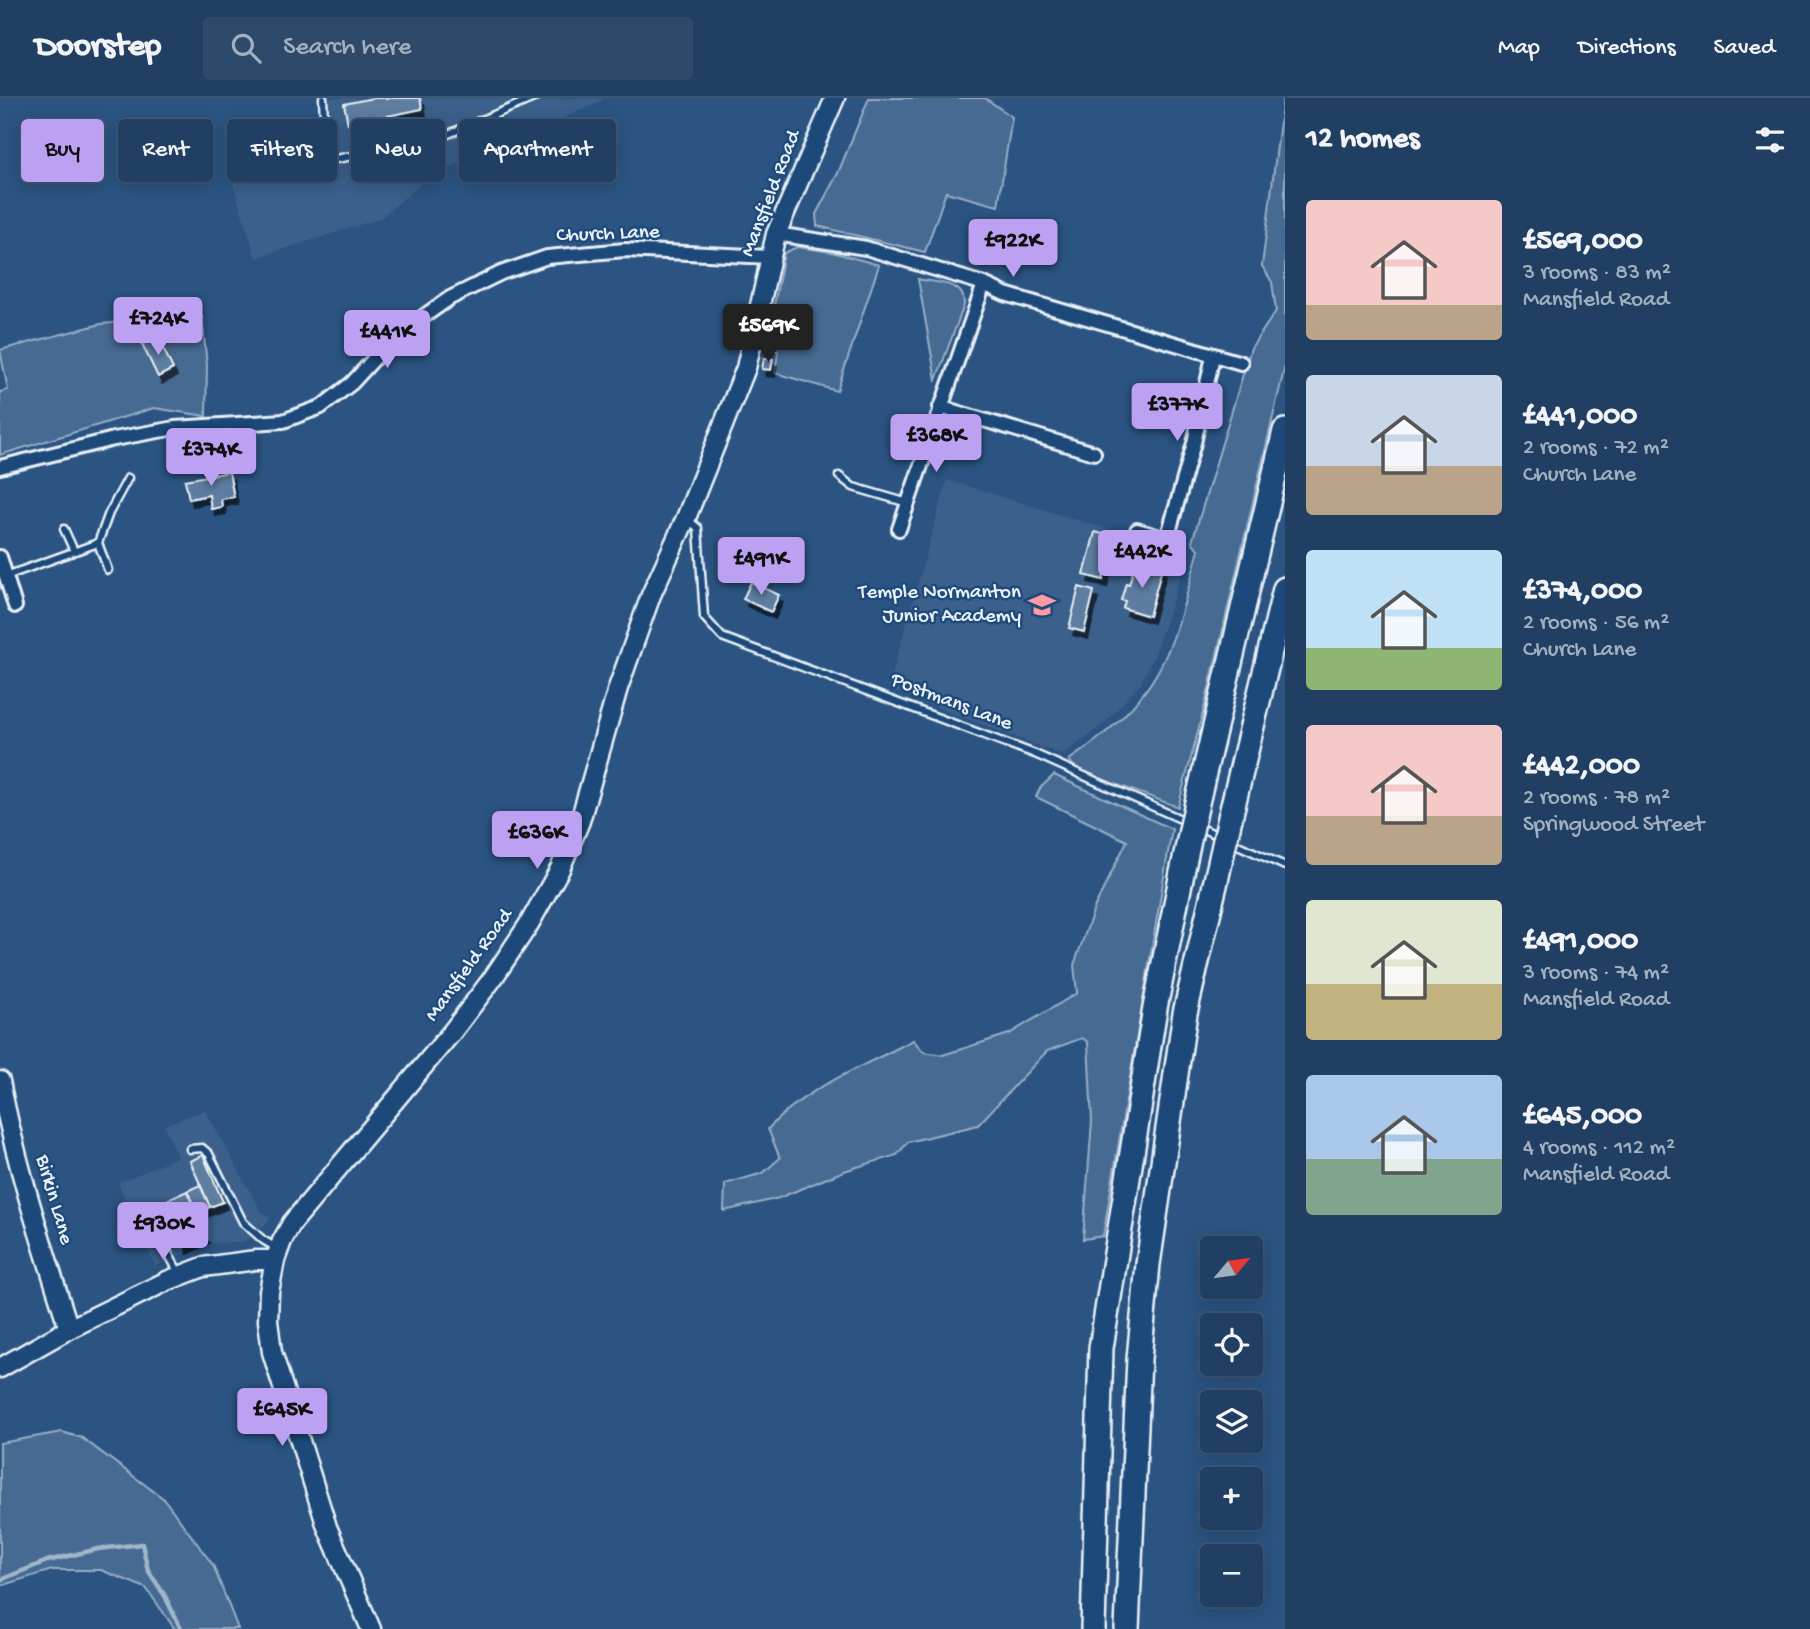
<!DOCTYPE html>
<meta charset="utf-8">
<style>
body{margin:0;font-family:"Gochi Hand",sans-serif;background:#2d4a6b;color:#f1f3f6;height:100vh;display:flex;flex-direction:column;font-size:26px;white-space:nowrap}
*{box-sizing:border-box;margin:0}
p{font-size:23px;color:#a2afbe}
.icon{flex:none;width:38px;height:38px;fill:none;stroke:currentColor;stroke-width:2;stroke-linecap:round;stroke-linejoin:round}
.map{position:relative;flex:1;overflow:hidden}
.drawer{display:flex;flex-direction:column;background:#203f62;width:525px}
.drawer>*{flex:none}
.hud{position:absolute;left:21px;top:21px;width:665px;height:63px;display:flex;gap:14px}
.needle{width:46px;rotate:61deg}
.tools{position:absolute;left:1200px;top:1138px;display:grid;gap:14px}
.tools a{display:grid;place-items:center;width:63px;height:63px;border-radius:7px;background:#203f62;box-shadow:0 4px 18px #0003,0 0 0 2px #3d5877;font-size:35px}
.price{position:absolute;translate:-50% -60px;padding:0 16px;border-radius:7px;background:#bca0f2;color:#111;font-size:23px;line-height:46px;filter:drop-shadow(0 2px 4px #0008)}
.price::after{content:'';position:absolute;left:50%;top:42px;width:21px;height:16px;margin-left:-10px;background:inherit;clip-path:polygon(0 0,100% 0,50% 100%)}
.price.active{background:#222;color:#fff}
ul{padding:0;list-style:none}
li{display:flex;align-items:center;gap:21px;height:175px;padding:0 21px}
li span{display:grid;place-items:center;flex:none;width:196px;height:140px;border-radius:7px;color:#555}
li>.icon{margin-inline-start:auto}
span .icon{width:84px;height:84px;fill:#fffc;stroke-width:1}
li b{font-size:30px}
h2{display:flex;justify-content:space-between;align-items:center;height:84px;padding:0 21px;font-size:30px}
.tag{padding:0 24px;border-radius:7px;background:#203f62;box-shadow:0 4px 18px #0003,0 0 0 2px #3d5877;font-size:24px;line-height:63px}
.tag.active{background:#bca0f2;color:#111}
header{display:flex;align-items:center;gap:42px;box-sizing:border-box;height:98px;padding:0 35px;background:#203f62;border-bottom:2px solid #3d5877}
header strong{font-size:33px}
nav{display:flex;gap:38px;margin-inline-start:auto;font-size:24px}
.search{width:490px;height:63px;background:#2d4a6b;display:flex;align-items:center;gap:18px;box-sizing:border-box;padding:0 24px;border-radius:7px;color:#a2afbe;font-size:26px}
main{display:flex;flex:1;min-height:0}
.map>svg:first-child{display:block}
</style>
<header>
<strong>Doorstep</strong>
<div class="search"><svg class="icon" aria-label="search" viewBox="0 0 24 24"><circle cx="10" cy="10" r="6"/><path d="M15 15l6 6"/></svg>Search here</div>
<nav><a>Map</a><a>Directions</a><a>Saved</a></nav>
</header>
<main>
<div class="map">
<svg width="1285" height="1531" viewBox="0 0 1285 1531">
<defs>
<filter id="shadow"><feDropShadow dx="4" dy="7" stdDeviation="0" flood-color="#0009"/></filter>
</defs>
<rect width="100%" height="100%" fill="#2b5482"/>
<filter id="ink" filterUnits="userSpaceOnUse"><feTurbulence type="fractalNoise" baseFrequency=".0143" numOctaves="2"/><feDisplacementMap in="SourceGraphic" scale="14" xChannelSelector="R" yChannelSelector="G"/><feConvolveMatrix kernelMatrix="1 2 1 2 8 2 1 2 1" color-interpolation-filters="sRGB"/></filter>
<g filter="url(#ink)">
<g fill="#3a608b">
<polygon points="318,0 604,0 598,5 431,77 381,120 256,160 224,57 321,27"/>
<polygon points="947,382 1188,456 1154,558 1141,585 1107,623 1063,657 888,591"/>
<polygon points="205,1012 261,1113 270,1120 263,1130 244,1144 208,1145 155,1168 118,1085 178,1059 164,1027"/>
</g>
<g fill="#476b93" stroke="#98aec6" stroke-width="2">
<polygon points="869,0 985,0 1012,19 998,108 946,94 925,154 817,128 816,116 838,75"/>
<path d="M1283 0H1285V268L1206 603 1178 709 1077 672 1069 662C1102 640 1137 610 1157 575 1178 538 1187 493 1199 452L1192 444 1251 250 1276 213 1272 184 1262 168Z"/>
<polygon points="797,149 832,154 879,167 837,293 775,275 778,253 766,250 784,155"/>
<path d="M918 181C935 185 966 183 964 207L936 282Z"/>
<polygon points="202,218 207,268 206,318 154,310 0,357 0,294 8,292 0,252 101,226"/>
<path d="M1054 677 1172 731 1103 1138 1083 1141 1092 1023 1088 944 1082 940 1047 953 978 1027 908 1044 897 1057 844 1073 779 1100 724 1113 725 1086 763 1075 780 1060 768 1031C806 988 864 969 913 942L924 954 943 957 1009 936 1077 895 1074 867 1095 808 1127 743 1036 699 1040 690Z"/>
<polygon points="62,1334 82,1340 164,1401 213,1467 238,1531 175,1531 146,1490 101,1472 52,1472 0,1488 0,1345"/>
</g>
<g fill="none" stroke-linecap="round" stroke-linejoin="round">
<polyline stroke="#a0b6cb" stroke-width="4.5" points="0,1482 47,1463 98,1451 142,1446 148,1472 165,1498 181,1531"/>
</g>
<g fill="#5d7da1" stroke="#e8f1f8" stroke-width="2" filter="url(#shadow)">
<polygon points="373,0 420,0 422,11 348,26 344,6"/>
<polygon points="158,239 173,271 158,279 142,246"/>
<polygon points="764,260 773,261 771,272 762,271"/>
<polygon points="229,374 234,399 221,401 222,409 211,411 209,397 189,401 185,382"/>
<polygon points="1095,434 1114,439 1103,482 1084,477"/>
<polygon points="1149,466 1162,470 1149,518 1123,510 1125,503 1121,502 1126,485 1129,486 1133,473 1140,475 1142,468 1148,470"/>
<polygon points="751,484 779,497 771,514 743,501"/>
<polygon points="1079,489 1094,493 1084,534 1069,530"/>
<polygon points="203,1057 223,1104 210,1109 190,1063"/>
<polygon points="200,1087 210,1109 197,1115 187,1093"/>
<polygon points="187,1093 197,1115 163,1130 154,1108"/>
<polygon points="154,1108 163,1130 145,1138 135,1116"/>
<polygon points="197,1123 205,1138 184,1149 176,1133"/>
</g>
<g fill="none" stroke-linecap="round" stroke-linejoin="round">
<defs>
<g id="lane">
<polyline points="323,0 326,63 434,42 534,0"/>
<polyline points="839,378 853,389 908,405"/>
<polyline points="687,421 698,430 704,519 722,539 1035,656 1221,739"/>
<polyline points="64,431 74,453"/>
<polyline points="98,445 109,415 128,380"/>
<polyline points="6,478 98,445 108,472"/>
<polyline points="1231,744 1285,768"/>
<polyline points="190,1051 202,1050 209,1056 243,1124 263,1142 278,1151"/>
<polyline points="163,1146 179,1175"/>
</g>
<g id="street">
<polyline points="776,136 866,150 984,186 1005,196 1241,265"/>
<polyline points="940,309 1094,355"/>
<polyline points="0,369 114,341 175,330 283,323 321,309 352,285 394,239 450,200 501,175 547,159 625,152 770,159"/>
<polyline points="899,431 984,186"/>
<polyline points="1137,432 1167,441 1194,345 1213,258"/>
<polyline points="0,459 15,508"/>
</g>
<g id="secondary">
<path d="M0 983C16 1067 43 1149 69 1231"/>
<polyline points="0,1270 69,1231 167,1183 203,1169 256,1162 275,1162"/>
<polyline points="371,1531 327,1429 272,1254 268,1223 269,1194 275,1162 282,1143 292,1125 452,934 493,880 529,826 560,771 580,723 618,590 651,497 686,420 746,270 776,136 835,0"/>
</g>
<g id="highway">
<polyline points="1196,709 1285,333"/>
<polyline points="1230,720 1285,491"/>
<polyline points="1093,1531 1101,1250 1155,910 1182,775"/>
<polyline points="1127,1531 1139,1261 1148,1166 1185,915 1215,787"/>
</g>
</defs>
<use href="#lane" stroke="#e8f1f8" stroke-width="11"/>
<use href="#street" stroke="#e8f1f8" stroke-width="18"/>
<use href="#secondary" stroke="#e8f1f8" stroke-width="23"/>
<use href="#highway" stroke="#e8f1f8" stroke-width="28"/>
<use href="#lane" stroke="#1f4a7a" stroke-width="6"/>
<use href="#street" stroke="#1f4a7a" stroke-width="12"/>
<use href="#secondary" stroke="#1f4a7a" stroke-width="18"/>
<use href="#highway" stroke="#1f4a7a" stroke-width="23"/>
<defs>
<g id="highway-bridge">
<polyline points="1182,775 1196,709"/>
<polyline points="1215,787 1230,720"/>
</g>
</defs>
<use href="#highway-bridge" stroke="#e8f1f8" stroke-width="28" stroke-linecap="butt"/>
<use href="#highway-bridge" stroke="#1f4a7a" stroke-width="23"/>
</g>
</g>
<defs>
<symbol id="school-bare" viewBox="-9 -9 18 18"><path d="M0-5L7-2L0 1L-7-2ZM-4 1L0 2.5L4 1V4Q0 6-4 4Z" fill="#ff9aa2" stroke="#1f4a7a" stroke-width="2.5" paint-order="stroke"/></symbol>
</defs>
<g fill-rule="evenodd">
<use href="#school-bare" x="1023" y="488" width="38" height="38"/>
</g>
<g text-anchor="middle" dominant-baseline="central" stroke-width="5" stroke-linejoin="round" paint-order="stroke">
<g font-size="21" fill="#e8f1f8" stroke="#1f4a7a">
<text transform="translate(772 96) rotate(-69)">Mansfield Road</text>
<text transform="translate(608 137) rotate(-2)">Church Lane</text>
<text transform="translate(951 605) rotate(21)">Postmans Lane</text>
<text transform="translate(470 868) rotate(-54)">Mansfield Road</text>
<text transform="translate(53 1102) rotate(74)">Birkin Lane</text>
</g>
<g font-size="21" fill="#e8f1f8" stroke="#1f4a7a" text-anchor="end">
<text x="1021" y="495">Temple Normanton<tspan x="1021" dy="24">Junior Academy</tspan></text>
</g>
</g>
</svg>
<div class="tools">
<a><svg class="needle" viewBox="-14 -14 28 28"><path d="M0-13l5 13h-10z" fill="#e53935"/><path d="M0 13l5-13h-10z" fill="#a2afbe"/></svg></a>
<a><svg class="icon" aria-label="locate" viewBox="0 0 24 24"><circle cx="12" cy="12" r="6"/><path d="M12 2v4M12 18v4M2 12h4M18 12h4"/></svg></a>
<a><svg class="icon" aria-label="layers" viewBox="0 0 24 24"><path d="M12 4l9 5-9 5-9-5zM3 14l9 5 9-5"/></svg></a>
<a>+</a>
<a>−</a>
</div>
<b class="price" style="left:1013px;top:181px">£922K</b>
<b class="price" style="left:158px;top:259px">£724K</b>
<b class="price active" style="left:768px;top:266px">£569K</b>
<b class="price" style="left:387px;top:272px">£441K</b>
<b class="price" style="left:1177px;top:345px">£377K</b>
<b class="price" style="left:936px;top:376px">£368K</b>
<b class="price" style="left:211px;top:390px">£374K</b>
<b class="price" style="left:1142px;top:492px">£442K</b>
<b class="price" style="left:761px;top:499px">£491K</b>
<b class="price" style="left:537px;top:773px">£636K</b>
<b class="price" style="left:163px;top:1164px">£930K</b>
<b class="price" style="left:282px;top:1350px">£645K</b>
<div class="hud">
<a class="tag active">Buy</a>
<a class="tag">Rent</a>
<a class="tag">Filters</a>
<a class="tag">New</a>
<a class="tag">Apartment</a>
</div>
</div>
<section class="drawer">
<h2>12 homes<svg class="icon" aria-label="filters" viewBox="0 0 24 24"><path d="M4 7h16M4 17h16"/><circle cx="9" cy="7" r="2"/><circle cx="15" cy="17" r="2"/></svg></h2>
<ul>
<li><span style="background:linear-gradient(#f6c9c9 75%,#b9a48a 0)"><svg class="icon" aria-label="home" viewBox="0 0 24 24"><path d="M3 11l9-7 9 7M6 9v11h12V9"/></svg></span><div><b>£569,000</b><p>3 rooms · 83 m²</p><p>Mansfield Road</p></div></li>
<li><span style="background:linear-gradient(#c9d6e8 65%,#b9a48a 0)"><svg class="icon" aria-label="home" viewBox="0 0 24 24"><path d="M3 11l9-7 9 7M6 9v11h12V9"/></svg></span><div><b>£441,000</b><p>2 rooms · 72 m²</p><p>Church Lane</p></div></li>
<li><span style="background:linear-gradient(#bfe0f5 70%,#8fb573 0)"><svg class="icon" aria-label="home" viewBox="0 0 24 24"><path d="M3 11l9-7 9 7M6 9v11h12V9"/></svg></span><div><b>£374,000</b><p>2 rooms · 56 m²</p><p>Church Lane</p></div></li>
<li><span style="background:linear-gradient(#f6c9c9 65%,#b9a48a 0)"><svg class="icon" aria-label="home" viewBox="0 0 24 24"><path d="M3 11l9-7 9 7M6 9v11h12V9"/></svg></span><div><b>£442,000</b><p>2 rooms · 78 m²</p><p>Springwood Street</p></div></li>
<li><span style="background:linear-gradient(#dfe7d0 60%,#c2b280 0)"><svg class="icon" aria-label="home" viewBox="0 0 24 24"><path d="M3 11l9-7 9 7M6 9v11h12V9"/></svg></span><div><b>£491,000</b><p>3 rooms · 74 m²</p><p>Mansfield Road</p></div></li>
<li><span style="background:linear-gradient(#a9c7e8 60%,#7fa58c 0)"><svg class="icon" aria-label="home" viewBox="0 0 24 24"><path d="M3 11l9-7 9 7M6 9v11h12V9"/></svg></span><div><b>£645,000</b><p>4 rooms · 112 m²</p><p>Mansfield Road</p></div></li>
</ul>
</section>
</main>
